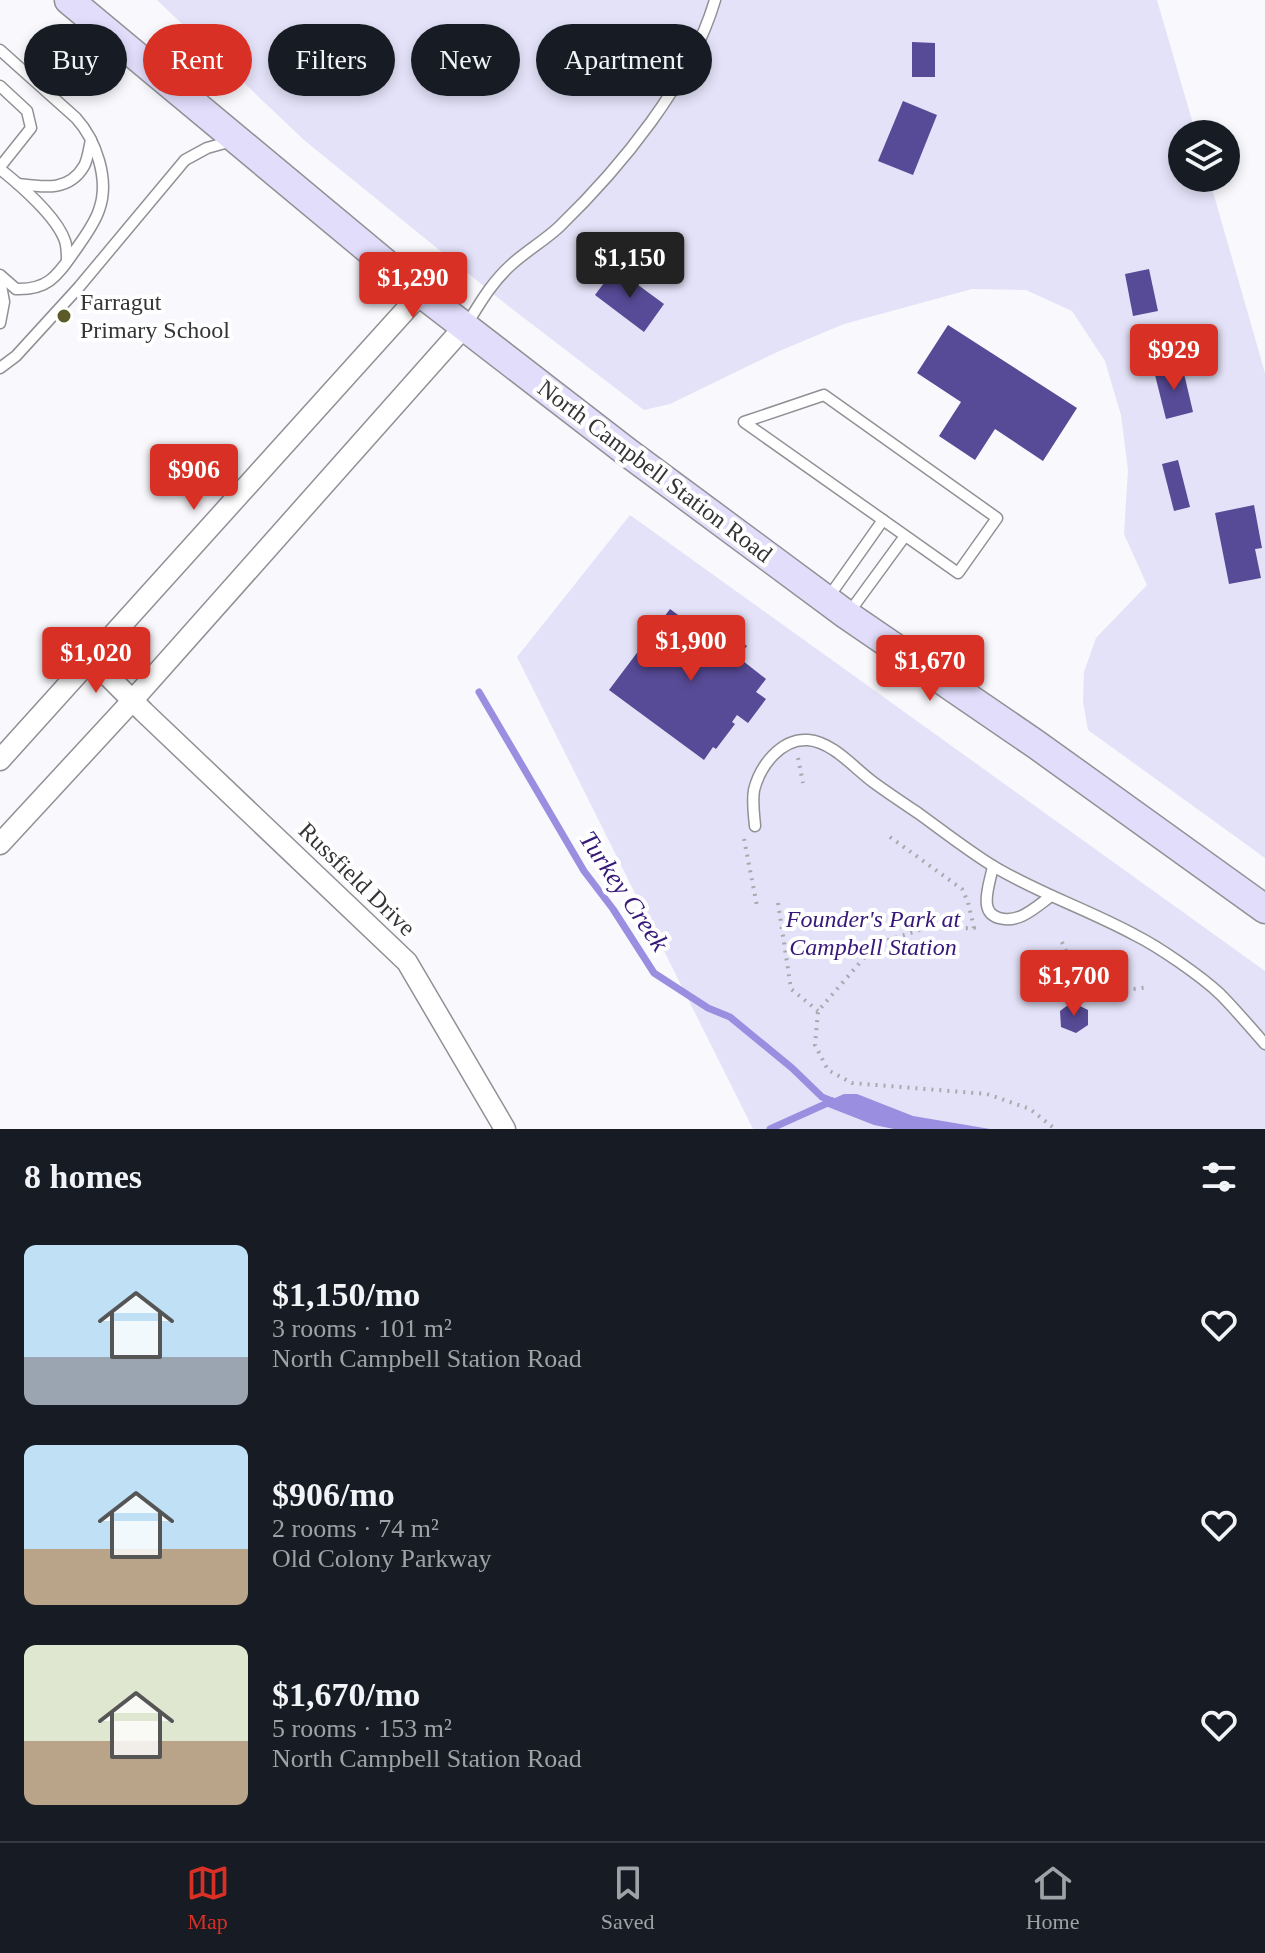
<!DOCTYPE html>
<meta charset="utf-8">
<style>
body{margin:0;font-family:"Times New Roman",serif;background:#20242c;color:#f1f3f6;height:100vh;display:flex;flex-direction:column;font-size:30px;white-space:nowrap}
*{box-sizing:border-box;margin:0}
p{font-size:26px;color:#9ea1a6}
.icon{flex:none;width:44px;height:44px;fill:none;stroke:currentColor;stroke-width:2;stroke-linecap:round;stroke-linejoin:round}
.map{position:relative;height:1129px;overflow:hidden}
.sheet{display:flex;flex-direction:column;background:#171b24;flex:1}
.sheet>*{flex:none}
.top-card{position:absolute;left:24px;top:24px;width:800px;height:72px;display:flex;gap:16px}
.fabs{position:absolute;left:1168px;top:120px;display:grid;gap:16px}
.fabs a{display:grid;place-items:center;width:72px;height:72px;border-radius:50%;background:#171b24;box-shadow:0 4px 12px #0003;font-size:40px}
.price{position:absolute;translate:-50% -68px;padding:0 18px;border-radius:8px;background:#d93025;color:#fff;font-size:26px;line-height:52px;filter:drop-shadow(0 2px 4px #0008)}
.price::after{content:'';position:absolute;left:50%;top:48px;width:24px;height:18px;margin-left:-12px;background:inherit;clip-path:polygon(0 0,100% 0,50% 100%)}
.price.selected{background:#222;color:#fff}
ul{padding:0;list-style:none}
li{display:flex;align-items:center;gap:24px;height:200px;padding:0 24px}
li span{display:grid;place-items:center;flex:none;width:224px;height:160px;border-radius:12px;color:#555}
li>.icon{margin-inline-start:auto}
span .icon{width:96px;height:96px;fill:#fffc;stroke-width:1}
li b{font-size:34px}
h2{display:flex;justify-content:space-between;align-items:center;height:96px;padding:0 24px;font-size:34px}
.pill{padding:0 28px;border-radius:36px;background:#171b24;box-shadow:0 4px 12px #0003;font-size:28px;line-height:72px}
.pill.selected{background:#d93025;color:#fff}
.tab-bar{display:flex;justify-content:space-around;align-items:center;height:112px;border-top:2px solid #363941;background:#171b24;font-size:22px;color:#9ea1a6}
.tab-bar a{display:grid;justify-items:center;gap:4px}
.tab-bar .selected{color:#d93025}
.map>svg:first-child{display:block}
</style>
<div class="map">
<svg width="1265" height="1129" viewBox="0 0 1265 1129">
<rect width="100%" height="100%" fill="#f8f8fd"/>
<g fill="#e3e2f8">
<polygon points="157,0 1157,0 1196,134 1182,134 1182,178 1209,178 1265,373 1265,858 1088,730 1083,701 1084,672 1096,638 1147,585 1124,534 1128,470 1121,415 1105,361 1072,311 1026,290 972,289 844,324 777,352 670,404 644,410 507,305 304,140"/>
<polygon points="630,515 1265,971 1265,1129 753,1129 517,657"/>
</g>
<polygon fill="#998ee0" points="844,1094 857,1094 913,1116 990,1129 894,1129 874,1125 828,1107 826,1102"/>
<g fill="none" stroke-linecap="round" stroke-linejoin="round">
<g stroke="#998ee0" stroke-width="7">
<polyline points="479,692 584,871 613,909 654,973 708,1008 730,1017 792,1068 822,1097 837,1103"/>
<polyline points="770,1129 832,1101"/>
</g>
</g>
<g fill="#574a96">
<polygon points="912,42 935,43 935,77 912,77"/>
<polygon points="903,101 937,115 913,175 878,161"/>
<polygon points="615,268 664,304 644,332 595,295"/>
<polygon points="1149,269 1158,311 1133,316 1125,274"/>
<polygon points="948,325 1077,408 1043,461 995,429 975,460 939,436 961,402 917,373"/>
<polygon points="1182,365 1193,412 1166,419 1154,371"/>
<polygon points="1178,460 1190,507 1174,511 1162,464"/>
<polygon points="1254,505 1262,548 1255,549 1261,578 1229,584 1215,513"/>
<polygon points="670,609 697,629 707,616 747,646 738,657 766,679 756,692 766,699 748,723 737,715 732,722 735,724 716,749 713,747 704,760 609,690"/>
<polygon points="1072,1002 1088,1010 1088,1025 1076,1033 1061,1027 1060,1011"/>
</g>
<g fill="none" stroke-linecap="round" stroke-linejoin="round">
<defs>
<g id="lane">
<path d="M0 50 76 118C96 140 110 180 99 210 94 225 83 239 74 252 57 276 48 290 16 289L0 275"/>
<polyline points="0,86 27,111 31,128 0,167"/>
<path d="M0 169C20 185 57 217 65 241 67 247 67 254 67 261"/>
<path d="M18 184C43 187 69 192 84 166 88 159 89 148 91 140"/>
<polyline points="0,280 4,302 0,323"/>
<path d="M467 324C480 303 492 282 511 265 526 251 544 241 559 227 620 168 691 82 715 0"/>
<polyline points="0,368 16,356 79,287 185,160 207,148 232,141"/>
<polygon points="824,395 997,518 958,573 744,422"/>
<polyline points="828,598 883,520"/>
<polyline points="848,614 905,536"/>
<path d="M755 826C754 814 752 802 754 790 760 766 781 738 808 740 833 742 854 768 873 782 888 793 903 803 918 813 943 831 967 850 993 866 1038 893 1089 910 1135 935 1159 947 1201 976 1220 994 1236 1010 1250 1027 1265 1044"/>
<path d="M993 866C991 878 985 893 987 905 988 912 992 916 999 918 1019 924 1036 907 1051 896"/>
</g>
<g id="street">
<polyline points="91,659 144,712 407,962 505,1129"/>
<polyline points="0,760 421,293"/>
<polyline points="0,844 132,701 464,327"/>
</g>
<polyline id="secondary" points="69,0 421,293 627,452 847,615 1037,745 1265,909"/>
</defs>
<use href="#lane" stroke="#919195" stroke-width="13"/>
<use href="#street" stroke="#919195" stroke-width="23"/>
<use href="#secondary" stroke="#919195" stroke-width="31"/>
<g stroke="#a9a9ad" stroke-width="4" stroke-dasharray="2 6" stroke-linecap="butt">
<polyline points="798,758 803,783"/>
<polyline points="890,837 962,889 968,902 974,928 923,929 876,944 818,1011 815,1045 828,1070 852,1083 987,1094 1030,1109 1055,1129"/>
<polyline points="744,839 757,906"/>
<polyline points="778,903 791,989 818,1011"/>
<polyline points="1062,942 1086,995 1080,1006"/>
<polyline points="1086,995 1149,987"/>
</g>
<use href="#lane" stroke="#fff" stroke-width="10"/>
<use href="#street" stroke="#fff" stroke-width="20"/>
<use href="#secondary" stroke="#e1ddfb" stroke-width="28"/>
</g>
<circle fill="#5b5b28" stroke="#fff" stroke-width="3" cx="64" cy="316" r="8"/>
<g text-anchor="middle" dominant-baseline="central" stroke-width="8" stroke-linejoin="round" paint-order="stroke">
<g font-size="24" fill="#353537" stroke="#fff" text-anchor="start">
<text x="80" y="302">Farragut<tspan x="80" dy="28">Primary School</tspan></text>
</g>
<g font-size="24" fill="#353537" stroke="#fff">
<text transform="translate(655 471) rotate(37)">North Campbell Station Road</text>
<text transform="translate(357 879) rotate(44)">Russfield Drive</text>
</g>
<g font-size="24" font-style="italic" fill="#361878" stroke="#fff">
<text x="873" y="919">Founder's Park at<tspan x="873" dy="28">Campbell Station</tspan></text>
</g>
<g font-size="26" font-style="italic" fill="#351878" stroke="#fff">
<text transform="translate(624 891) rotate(56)">Turkey Creek</text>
</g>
</g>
</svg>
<div class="fabs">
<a><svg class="icon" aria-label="layers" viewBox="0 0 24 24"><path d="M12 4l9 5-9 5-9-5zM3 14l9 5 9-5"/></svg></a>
</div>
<b class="price selected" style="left:630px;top:300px">$1,150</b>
<b class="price" style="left:413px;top:320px">$1,290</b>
<b class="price" style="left:1174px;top:392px">$929</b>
<b class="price" style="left:194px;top:512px">$906</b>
<b class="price" style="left:691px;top:683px">$1,900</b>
<b class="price" style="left:96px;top:695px">$1,020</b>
<b class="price" style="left:930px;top:703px">$1,670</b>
<b class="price" style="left:1074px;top:1018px">$1,700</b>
<div class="top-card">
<a class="pill">Buy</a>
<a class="pill selected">Rent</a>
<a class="pill">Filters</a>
<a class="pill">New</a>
<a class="pill">Apartment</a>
</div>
</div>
<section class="sheet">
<h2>8 homes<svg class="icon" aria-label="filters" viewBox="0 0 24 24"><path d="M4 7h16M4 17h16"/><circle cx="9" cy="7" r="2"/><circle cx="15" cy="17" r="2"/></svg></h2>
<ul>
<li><span style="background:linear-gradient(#bfe0f5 70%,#9aa5b1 0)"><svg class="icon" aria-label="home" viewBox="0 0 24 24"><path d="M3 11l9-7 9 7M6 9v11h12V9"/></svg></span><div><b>$1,150/mo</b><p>3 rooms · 101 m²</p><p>North Campbell Station Road</p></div><svg class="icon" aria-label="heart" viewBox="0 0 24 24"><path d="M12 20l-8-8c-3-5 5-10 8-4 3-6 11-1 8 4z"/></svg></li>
<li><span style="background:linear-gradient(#bfe0f5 65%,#b9a48a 0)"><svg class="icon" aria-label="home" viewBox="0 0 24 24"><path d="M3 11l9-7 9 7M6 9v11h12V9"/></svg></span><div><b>$906/mo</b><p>2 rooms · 74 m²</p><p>Old Colony Parkway</p></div><svg class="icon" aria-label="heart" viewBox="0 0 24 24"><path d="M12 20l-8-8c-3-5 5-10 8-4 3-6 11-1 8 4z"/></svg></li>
<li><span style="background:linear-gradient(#dfe7d0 60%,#b9a48a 0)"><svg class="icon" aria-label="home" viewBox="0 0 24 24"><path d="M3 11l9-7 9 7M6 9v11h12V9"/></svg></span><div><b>$1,670/mo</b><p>5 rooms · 153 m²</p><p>North Campbell Station Road</p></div><svg class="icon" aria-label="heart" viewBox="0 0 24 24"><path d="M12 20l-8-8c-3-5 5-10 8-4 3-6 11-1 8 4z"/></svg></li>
</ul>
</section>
<nav class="tab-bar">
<a class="selected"><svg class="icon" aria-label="map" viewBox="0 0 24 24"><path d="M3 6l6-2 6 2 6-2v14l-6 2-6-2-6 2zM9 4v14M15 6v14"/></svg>Map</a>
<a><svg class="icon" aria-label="saved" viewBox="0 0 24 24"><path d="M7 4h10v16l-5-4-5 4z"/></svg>Saved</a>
<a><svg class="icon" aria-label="home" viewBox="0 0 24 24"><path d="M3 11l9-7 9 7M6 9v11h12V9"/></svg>Home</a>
</nav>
